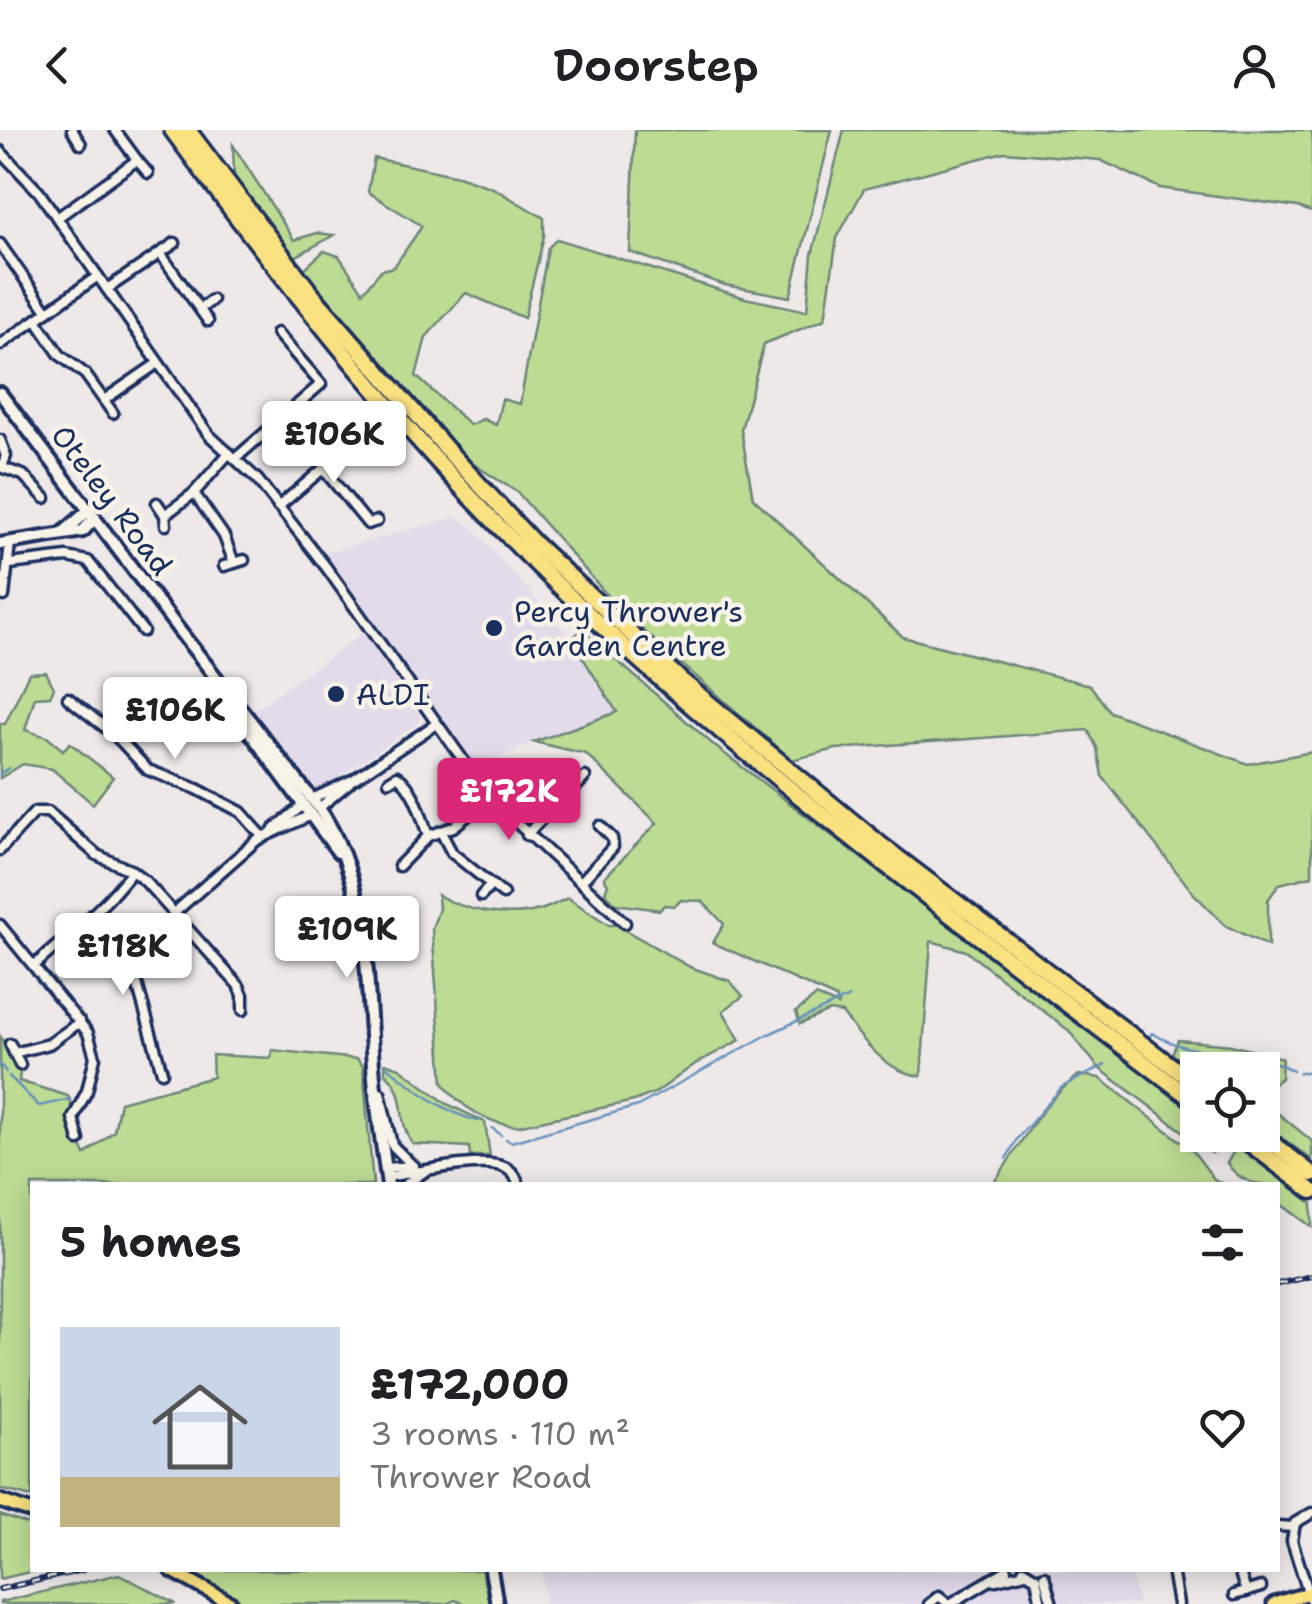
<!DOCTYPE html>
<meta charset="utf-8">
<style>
body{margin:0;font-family:"Shantell Sans",sans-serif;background:#f6f6f6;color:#202124;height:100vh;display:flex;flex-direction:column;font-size:38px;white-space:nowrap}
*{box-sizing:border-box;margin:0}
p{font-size:32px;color:#757577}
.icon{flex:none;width:55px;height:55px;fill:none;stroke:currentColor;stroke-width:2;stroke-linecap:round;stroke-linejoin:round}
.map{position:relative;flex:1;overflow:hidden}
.side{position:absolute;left:30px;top:1052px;width:1250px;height:390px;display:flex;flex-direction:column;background:#fff;border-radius:0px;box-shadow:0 5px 25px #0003}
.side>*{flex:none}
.buttons{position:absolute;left:1180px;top:922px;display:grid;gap:20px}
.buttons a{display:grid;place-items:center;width:100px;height:100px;border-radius:0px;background:#fff;box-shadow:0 5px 25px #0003;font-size:50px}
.price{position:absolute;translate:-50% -85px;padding:0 22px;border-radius:10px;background:#fff;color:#222;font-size:32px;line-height:65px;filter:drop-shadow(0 2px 5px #0008)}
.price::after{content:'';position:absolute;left:50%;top:60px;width:30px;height:22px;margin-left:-15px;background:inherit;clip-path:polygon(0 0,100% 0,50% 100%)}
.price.on{background:#db2777;color:#fff}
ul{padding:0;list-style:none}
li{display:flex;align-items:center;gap:30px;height:250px;padding:0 30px}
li+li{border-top:2px solid #e0e0e0}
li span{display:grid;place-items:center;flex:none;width:280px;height:200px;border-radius:0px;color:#555}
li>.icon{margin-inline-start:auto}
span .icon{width:120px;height:120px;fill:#fffc;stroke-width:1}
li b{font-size:42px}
h2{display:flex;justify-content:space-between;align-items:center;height:120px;padding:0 30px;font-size:42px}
header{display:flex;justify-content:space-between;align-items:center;height:130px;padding:0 30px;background:#fff;font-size:45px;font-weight:600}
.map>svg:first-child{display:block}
</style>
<header><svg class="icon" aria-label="back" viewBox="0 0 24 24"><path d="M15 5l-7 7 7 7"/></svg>Doorstep<svg class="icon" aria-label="person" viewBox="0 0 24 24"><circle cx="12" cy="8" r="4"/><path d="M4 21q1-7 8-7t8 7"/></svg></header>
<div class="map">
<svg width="1312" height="1474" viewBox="0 0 1312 1474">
<rect width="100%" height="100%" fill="#eee8e9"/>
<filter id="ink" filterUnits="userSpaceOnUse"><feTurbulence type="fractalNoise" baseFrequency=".01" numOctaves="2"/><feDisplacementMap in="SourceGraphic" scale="20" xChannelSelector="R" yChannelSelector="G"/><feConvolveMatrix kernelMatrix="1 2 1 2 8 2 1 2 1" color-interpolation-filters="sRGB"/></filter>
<g filter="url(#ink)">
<g fill="#e4dbea">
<polygon points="456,387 471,396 571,509 617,582 534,612 474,638 325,423"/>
<polygon points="363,503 420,586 419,592 330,653 314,660 254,580"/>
<polygon points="542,1440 1131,1440 1139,1474 545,1474"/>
</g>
<g fill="#bddb93" stroke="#6c8578" stroke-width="2.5">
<polygon points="635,0 832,0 790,167 725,155 630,122"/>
<polygon points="844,0 1312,0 1312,82 1298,77 1160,58 1100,30 1004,22 864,59 837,108 825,189 764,214 741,300 753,368 903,507 1090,555 1110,582 1248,634 1312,622 1312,746 1279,754 1268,770 1268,816 1226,796 1194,764 1102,646 1097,618 1088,600 836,619 792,630 623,483 517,362 470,332 303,140 324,121 339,126 363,162 381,140 394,137 422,96 368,62 374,28 458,46 493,58 544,88 544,106 524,188 466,163 426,207 416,246 470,295 483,289 496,295 502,269 520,274 548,118 557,109 745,168 807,181 812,125"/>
<polygon points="233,15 294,110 317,103 334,105 293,128 234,48"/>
<path d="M582 500 716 617 1197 985 1198 1005H1223L1227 1009 1212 1023 1099 938 1068 900 966 821 931 811 921 946C886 943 862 909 842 883L829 881 800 894 796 882 816 866 838 875 836 868 713 813 724 794 702 771 681 770 675 776 664 775 660 780 616 774 605 763 608 754 604 748 657 693 586 624 534 612 617 582 571 509Z"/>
<polygon points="46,542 54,558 50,566 35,567 25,600 47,607 63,620 70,613 113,647 93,674 52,639 23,634 0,648 0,593 5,594 29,543"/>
<path d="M438 765C464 781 509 789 539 780 549 778 558 772 568 768L609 795H616L690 837 730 851 743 866 723 881 740 910 695 934 657 962 634 971 517 996C489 995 458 975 443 953L432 799 439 779Z"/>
<polygon points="0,906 20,942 19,951 68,966 71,974 70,991 85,1025 114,1001 120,972 213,947 212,925 271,928 272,920 357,929 363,936 373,1055 32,1055 32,1367 0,1359"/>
<polygon points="1178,910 1231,915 1282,928 1281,948 1263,962 1262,940 1198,940 1197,944 1172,924"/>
<path d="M385 933 400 938 447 974 485 992 490 1026H470L469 1017 413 1014C395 990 410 965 385 943Z"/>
<path d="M1079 945 1100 948 1193 1021 1214 1049 1226 1055H992C1019 1018 1041 972 1079 945Z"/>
<polygon points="1269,976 1312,1011 1312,1030 1263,994 1263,984"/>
<path d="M1237 1016 1312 1073V1097L1278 1072V1055C1256 1055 1239 1052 1227 1033Z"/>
<polygon points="0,1385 32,1396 32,1440 38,1440 0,1449"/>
<polygon points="181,1440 481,1440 490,1474 464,1474 455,1470 446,1474 241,1474"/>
<polygon points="119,1444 176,1474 0,1474 0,1472"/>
</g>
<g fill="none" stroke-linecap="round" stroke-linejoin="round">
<g stroke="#6993bd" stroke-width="2.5">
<polyline points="0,644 9,638"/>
<path d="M1147 910 1152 903C1203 934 1246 913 1293 941"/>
<polyline points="0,934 6,942"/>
<path d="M386 936C415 958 442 982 478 991"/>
<polyline points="1299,943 1312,941"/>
<polyline points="9,946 39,976 70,969"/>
<polyline points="492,998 501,1005"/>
<polyline points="506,1009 511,1012 638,976 767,905 849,867"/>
<polyline points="1006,1029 1017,1009 1062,957 1105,935"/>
</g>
<defs>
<g id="street">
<polyline points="72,0 81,14"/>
<polyline points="0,21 39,62 209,305 257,349 326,437 490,668 625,793"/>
<polyline points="137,30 148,43"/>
<polyline points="57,88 137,30 115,0"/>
<polyline points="0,114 47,181"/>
<polyline points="160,123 208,191"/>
<polyline points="107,159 175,113"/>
<polyline points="200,179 212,170"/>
<polyline points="36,190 60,225 85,244 113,283"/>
<polyline points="0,215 98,146"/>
<polyline points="104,270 158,233"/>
<polyline points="0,310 6,326 2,337"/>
<polyline points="236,328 321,254 277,203"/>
<polyline points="0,337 23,345 45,368"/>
<polyline points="324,340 368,394 377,391"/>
<polyline points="194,363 224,406 234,433"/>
<polyline points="157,373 165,385 166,395"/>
<polyline points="278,377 364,304"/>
<polyline points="165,385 194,363 229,323"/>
<polyline points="10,434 67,427 88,431 143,501"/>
<polyline points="224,436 244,430"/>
<polyline points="4,466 10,413"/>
<polyline points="68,568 116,606 148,640 197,659 241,682 263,707"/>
<path d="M389 651 397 646C415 659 421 685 428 706"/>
<polyline points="312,669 354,649 436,594"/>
<polyline points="319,678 349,653"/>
<polyline points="274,699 302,676"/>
<polyline points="441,702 452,723 503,764"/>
<path d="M527 705C544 683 567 668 585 647"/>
<polyline points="0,720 35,682 48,682 97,725 132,741 145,751 239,856 243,865 243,880"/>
<polyline points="399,736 428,706 453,697 490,668"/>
<polyline points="581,752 613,717 612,708 600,696"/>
<polyline points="481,766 491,755"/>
<polyline points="174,783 257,710 311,685"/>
<polyline points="87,792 136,850 162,942"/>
<polyline points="0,795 88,903 95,927 87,961 73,988 79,1010"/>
<path d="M34 836C68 805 105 778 132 741"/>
<polyline points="10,914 20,935"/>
<polyline points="14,923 49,914 80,892"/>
<polyline points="380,963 392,1015 412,1035"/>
<polyline points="385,1038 414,1036"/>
<path d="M387 1047C414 1043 481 1027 504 1037 513 1041 516 1047 519 1055"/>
<polyline points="405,1055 424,1042"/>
<polyline points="1278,1396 1293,1397"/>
<polyline points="1023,1440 1036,1448 1041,1474"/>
<polyline points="1172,1440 1178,1474"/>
<polyline points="1239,1440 1246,1462"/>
<polyline points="1044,1446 1052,1474"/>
<polyline points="996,1450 1025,1443"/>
<polyline points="1234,1465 1261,1457"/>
<polyline points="929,1474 939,1466 949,1474"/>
<polyline points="950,1474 1007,1440"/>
<polyline points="1312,1474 1292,1411 1295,1393 1312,1383"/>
</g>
<g id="secondary">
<path d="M0 263 185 508 319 678C372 756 366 858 374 948 377 983 383 1019 388 1055"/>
<polyline points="64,402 89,380"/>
<polyline points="0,414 83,401 95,388"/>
<polyline points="233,579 338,722"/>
<polyline points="491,1440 497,1474"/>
</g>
<g id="primary">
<polyline points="0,1371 32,1382"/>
<polyline points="171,1440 232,1474"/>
<polyline points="1274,1474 1312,1462"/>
</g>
<g id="highway">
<path d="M172 0C279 146 392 290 520 418 727 624 966 796 1198 974"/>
<polyline points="188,0 314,167 451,324 534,413 682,551 880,714 1198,956"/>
<polyline points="1238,1005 1312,1061"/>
<polyline points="1262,1005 1312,1044"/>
</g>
</defs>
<use href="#street" stroke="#1b2f5e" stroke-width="15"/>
<use href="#secondary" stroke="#1b2f5e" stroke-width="18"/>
<use href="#primary" stroke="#1b2f5e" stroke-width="19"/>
<use href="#highway" stroke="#1b2f5e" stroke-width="21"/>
<use href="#street" stroke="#f7f3e8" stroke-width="8"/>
<use href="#secondary" stroke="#f7f3e8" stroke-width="10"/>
<use href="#primary" stroke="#fae180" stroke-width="11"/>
<use href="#highway" stroke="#fae180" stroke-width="14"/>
<defs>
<g id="rail">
<polyline points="1278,1154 1312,1146"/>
<polyline points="0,1459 83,1440"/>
</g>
</defs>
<use href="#rail" stroke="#1b2f5e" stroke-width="6"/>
<use href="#rail" stroke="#f7f3e8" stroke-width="2.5" stroke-dasharray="8" stroke-linecap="butt"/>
</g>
</g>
<g fill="#1b2f5e" stroke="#f7f3e8" stroke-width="4">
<circle cx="494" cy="498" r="10"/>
<circle cx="336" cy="564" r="10"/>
</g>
<g text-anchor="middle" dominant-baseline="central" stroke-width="9" stroke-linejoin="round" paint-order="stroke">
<g font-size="30" fill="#1b2f5e" stroke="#f7f3e8">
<text transform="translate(112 370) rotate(53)">Oteley Road</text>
</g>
<g font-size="30" fill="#1b2f5e" stroke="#f7f3e8" text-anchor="start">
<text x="514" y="481">Percy Thrower's<tspan x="514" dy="34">Garden Centre</tspan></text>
<text x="356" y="564">ALDI</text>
</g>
</g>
</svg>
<div class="buttons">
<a><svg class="icon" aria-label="locate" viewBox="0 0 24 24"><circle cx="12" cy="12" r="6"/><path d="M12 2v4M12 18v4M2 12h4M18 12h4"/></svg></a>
</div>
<b class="price" style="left:334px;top:356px">£106K</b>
<b class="price" style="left:175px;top:632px">£106K</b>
<b class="price on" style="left:509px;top:713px">£172K</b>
<b class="price" style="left:347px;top:851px">£109K</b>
<b class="price" style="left:123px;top:868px">£118K</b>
<section class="side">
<h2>5 homes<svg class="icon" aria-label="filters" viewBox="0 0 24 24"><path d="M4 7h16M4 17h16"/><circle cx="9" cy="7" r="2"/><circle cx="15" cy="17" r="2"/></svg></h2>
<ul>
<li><span style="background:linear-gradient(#c9d6e8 75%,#c2b280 0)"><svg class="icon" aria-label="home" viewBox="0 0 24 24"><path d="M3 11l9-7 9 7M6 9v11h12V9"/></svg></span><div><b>£172,000</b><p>3 rooms · 110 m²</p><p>Thrower Road</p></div><svg class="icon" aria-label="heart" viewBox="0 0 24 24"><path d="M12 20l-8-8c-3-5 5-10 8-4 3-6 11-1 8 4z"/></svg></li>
</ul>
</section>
</div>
